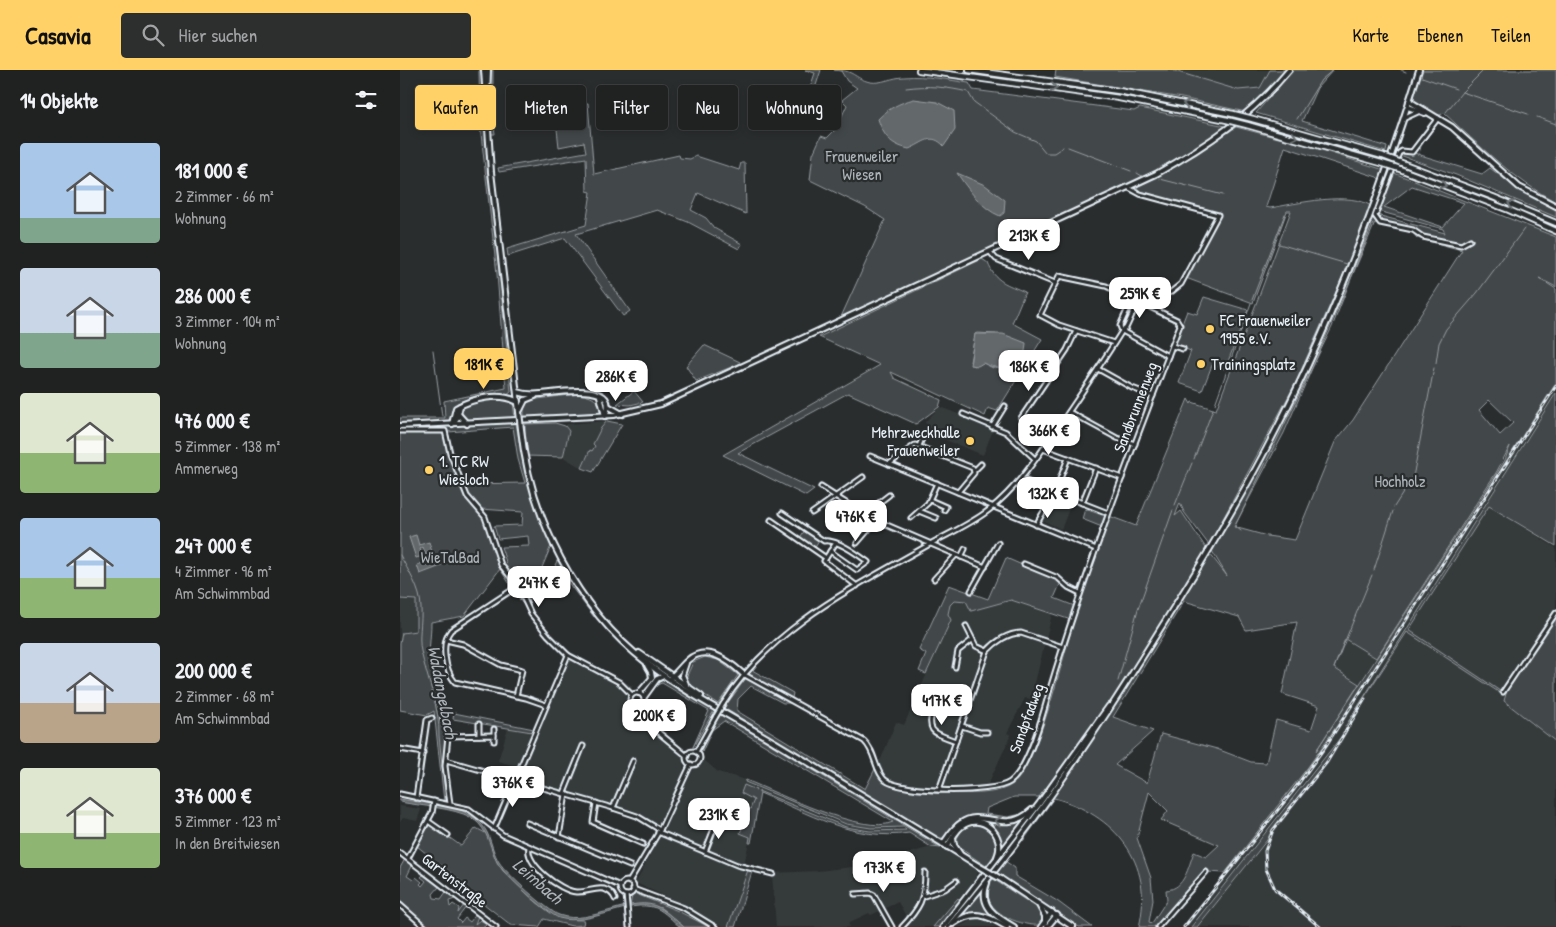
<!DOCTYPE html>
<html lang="de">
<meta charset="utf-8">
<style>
body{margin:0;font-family:"Patrick Hand",sans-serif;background:#2d2f2f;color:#f1f3f6;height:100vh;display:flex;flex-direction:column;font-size:19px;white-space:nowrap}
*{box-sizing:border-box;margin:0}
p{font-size:16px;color:#a2a4a5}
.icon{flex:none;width:28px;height:28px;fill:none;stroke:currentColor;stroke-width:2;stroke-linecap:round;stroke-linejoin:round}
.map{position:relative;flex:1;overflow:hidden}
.details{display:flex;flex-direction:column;background:#202222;width:400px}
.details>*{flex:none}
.guide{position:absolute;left:15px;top:15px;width:475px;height:45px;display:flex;gap:10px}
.price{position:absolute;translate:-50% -42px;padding:0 11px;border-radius:10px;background:#fff;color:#222;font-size:16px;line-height:32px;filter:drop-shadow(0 1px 2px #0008)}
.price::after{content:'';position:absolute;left:50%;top:30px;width:15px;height:11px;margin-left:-8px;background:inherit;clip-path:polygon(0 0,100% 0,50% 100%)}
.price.active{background:#ffd166;color:#111}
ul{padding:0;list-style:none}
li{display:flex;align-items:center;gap:15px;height:125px;padding:0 20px}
li span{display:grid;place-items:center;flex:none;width:140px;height:100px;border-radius:5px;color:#555}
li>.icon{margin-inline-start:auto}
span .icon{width:60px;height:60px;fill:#fffc;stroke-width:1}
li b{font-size:21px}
h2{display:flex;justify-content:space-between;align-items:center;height:60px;padding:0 20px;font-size:21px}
.pill{padding:0 18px;border-radius:5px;background:#202222;box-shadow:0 2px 8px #0003,0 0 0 1px #3d3f40;font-size:18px;line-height:45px}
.pill.active{background:#ffd166;color:#111}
header{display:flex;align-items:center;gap:30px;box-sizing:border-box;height:70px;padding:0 25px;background:#ffd166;color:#111}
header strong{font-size:24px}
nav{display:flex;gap:28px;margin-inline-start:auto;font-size:18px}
.search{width:350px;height:45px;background:#2d2f2f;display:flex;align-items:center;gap:12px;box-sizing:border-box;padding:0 18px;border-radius:5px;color:#a2a4a5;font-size:19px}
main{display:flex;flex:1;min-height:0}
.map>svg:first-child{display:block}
</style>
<header>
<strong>Casavia</strong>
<div class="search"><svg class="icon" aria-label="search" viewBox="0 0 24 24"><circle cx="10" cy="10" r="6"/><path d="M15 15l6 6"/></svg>Hier suchen</div>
<nav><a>Karte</a><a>Ebenen</a><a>Teilen</a></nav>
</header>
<main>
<section class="details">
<h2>14 Objekte<svg class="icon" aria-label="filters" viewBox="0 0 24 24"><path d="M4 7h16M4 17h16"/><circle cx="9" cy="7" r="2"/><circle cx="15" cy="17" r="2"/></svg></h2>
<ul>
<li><span style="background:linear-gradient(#a9c7e8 75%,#7fa58c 0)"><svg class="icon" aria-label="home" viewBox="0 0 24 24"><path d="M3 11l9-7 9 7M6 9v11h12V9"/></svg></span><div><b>181 000 €</b><p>2 Zimmer · 66 m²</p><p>Wohnung</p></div></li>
<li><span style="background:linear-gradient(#c9d6e8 65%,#7fa58c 0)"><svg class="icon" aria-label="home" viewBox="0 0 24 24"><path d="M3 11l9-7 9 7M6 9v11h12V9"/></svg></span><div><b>286 000 €</b><p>3 Zimmer · 104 m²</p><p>Wohnung</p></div></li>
<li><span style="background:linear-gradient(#dfe7d0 60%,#8fb573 0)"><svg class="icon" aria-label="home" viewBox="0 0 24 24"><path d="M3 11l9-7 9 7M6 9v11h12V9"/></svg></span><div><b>476 000 €</b><p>5 Zimmer · 138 m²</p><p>Ammerweg</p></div></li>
<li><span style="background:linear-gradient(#a9c7e8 60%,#8fb573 0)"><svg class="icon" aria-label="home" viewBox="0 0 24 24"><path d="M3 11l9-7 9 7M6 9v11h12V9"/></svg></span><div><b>247 000 €</b><p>4 Zimmer · 96 m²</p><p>Am Schwimmbad</p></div></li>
<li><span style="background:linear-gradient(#c9d6e8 60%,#b9a48a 0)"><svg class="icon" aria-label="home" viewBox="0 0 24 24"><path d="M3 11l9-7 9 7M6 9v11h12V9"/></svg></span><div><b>200 000 €</b><p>2 Zimmer · 68 m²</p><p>Am Schwimmbad</p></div></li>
<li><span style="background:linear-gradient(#dfe7d0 65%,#8fb573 0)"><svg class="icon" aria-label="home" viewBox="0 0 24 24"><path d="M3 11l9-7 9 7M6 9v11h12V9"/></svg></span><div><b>376 000 €</b><p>5 Zimmer · 123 m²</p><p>In den Breitwiesen</p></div></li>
</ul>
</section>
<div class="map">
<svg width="1156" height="857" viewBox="0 0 1156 857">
<rect width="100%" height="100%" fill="#2a2d2e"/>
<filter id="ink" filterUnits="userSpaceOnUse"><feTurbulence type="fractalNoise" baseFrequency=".02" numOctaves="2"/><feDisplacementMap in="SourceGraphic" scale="10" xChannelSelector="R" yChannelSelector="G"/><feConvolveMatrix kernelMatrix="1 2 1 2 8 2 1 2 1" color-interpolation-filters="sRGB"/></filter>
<g filter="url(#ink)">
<g fill="#363a3b">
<polygon points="713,0 885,0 861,28"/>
<polygon points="1156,313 1156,323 945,656 1007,562 1103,625 1105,631 1156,672 1156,857 797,857 867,770 872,760 926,692 943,665 791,857 782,857 891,720 939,653"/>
<polygon points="540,337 594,358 583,385 533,365 525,352"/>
<polygon points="207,351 197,365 193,374 196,375 192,381 190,381 182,398 163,387 169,361 165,356 167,354"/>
<polygon points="656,426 672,432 661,459 642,450"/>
<polygon points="1089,436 1156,478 1156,540 1100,621 1009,560"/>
<polygon points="0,529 16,530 16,561 1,570 0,573"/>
<polygon points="555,530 566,531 571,541 611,530 652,544 631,629 625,628 607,663 611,665 584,723 496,719 479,708 474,694 481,689 496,652 504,655 551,550 548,544 550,535"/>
<polygon points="945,569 976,588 959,614 934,598"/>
<polygon points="173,583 232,616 230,634 251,659 283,688 284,703 257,759 203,733 116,710 119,697 98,691 108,658 135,662 168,585"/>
<polygon points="304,690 318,702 346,710 346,713 434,751 471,758 496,758 496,761 457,759 433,753 344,715 355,729 340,762 350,767 344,795 349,797 328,857 323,857 291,838 236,813 294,698 302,695"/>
<polygon points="0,736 21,739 17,751 3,748 0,752"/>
<polygon points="531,777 541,778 578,800 576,809 533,857 500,857 507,848 498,832 471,845 469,843 448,853 450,857 376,857 372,803 418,801 469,795"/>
<polygon points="575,849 585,851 596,857 558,857"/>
</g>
<g fill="#424648" stroke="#959ca0" fill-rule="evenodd">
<path d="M79 0H82L85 58 111 322C99 333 76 323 62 331 53 336 53 346 47 352L0 353V348H45L44 331 106 318 97 204 80 55Z"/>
<polygon points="89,0 93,0 93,19 96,35 93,48 95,64 89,64 88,41"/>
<polygon points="405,0 421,0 403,55 398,54 415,3"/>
<path d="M434 0C455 0 453 8 470 12 481 14 493 7 504 7 526 5 548 10 569 13L573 20 734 41 740 38 826 56C784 98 693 132 637 158L635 155 630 158 631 161 448 245 441 247 485 150 465 137 410 110 413 84 421 66 427 68 436 59 447 35 442 30 457 18 447 11 441 1Z"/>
<polygon points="656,0 771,0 838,20 860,18 870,0 886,0 862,28 846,42 782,28 655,7"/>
<polygon points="893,0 933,0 917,18 902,51 987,77 986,82 856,43"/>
<path d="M1022 0H1156V132C1114 110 1079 75 1044 43L1038 46 1015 33 1014 24Z"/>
<polygon points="188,33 194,104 279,85 280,88 290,89 296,86 339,100 341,93 345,93 346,144 298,123 291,140 306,148 314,158 342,174 339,179 288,152 257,140 176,164 230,241 223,246 165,168 108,186 107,179 186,155 191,122 187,121 186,88 99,102 98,98 186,82 184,72 159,77 155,41 147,41 146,35"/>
<path d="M836 57 909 76 984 100 980 110 977 107 885 77 866 137 870 138C895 134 952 120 972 137L965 156 895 314 809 475 784 442 780 433 775 446 781 441 808 481 719 620 639 727H614L587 738 586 744 608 747 617 745 620 747 606 751 569 747 556 752 544 768H538L324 638 352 600 393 623 391 633H383L351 616 338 629 337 641 465 719 475 699C486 724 507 718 530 720 552 723 594 728 613 714 637 697 664 583 674 551L611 530 571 541 566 531 555 530 550 535 548 544 551 550 526 604 519 601 526 584 519 580 549 515 588 529 606 488 661 512 654 528 677 537 709 446 736 456 788 329 791 334 792 332 816 340 891 141H887L853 233 786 208 821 143 747 124 739 121 737 117 797 84Z"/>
<polygon points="1001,79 1082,104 1090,98 1116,118 1156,140 1156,147 1056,105 997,84"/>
<path d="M994 103 1156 167V217L1139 208 1156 219V313L950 637 908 697 825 803 807 802 790 819 757 857H739C755 792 714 744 654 728L623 771 622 770 705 651 810 484 827 506 812 481C858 405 896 327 932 246 945 217 967 174 973 144L1045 163 1043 159 978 141 983 133ZM1012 116 1064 133 1043 157 984 137ZM975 153 1013 163 1017 168 1062 180 953 350 935 372 895 470 867 466 834 457 884 363ZM1089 330 1113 353 1100 365 1079 340ZM1110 376 1105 390 1092 411 916 681 959 614 934 598 945 569 976 588 1097 401ZM784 531 839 547 846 560 897 552 882 624 919 636 911 660 876 650 866 693 851 692 817 679 761 664 747 713 715 695 753 661 713 647ZM749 722 768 741 761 750 819 775 806 787 794 782C788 797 785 819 766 820L767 830 752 853 749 852 753 830 751 808 737 768Z"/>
<path d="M582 189 588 193C595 212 607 214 625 222L612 253 642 269 597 341 588 338 585 346 491 302 494 308 541 330 539 337 516 354 448 323 338 383 414 420 406 426 323 385 480 295 419 267ZM577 263 596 264 593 298 583 293 574 296 570 292 575 264Z"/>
<polygon points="804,227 848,240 825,299 812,295 802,321 779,313 791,281 774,275 787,241 797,244"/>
<polygon points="304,275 340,292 339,294 296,311 286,296"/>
<polygon points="234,321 243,332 230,335 217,334"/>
<polygon points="1156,323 1156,476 1089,436 1009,560 1100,621 1100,623 1007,562 945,657"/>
<path d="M176 324C188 325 200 328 201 342L124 349V337L130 330Z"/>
<polygon points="106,330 113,333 115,349 68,350 61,345 62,338 77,331"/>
<polygon points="207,351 222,354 193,402 182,398 190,380 192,381 195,376 193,374 201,358"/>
<path d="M116 353C123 396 133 436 151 476L126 536 122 533 100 499 64 546 31 552C31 567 28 581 30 596 32 607 39 614 39 626H42L40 639 48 666 46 690 44 693 47 730 44 731 34 641 27 645 0 640V573L2 563 16 561V530L0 529V358ZM113 357 118 389 125 413 65 414 53 386 48 362ZM81 439 123 442 122 455 94 456 98 469 128 466 129 476 101 477 106 492 103 495Z"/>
<polygon points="155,353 165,356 169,361 163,387 126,386 125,354"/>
<polygon points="685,439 705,446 702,457 682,449"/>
<polygon points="405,460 419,471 414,479 399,469"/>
<polygon points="158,489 180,525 197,545 194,547 155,495"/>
<polygon points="1156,547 1156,672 1104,631 1107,620"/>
<polygon points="305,587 318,590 338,605 318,634 290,615 286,608 293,592"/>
<path d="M260 609 267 610 315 639 293 677 309 641 262 613C251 616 243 631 247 642 249 647 253 653 253 655 237 634 243 626 260 609Z"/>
<polygon points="54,643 134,659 132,662 53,649"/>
<path d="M321 644 541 778 531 777 509 763C454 772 408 743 360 723L351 773H349L350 767 340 763 354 730 341 723 344 715 446 757 470 761 506 760 504 757 471 758 446 754 345 712 346 710C376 722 464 766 493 752L324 651 312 660 302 682V673Z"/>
<polygon points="944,663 926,692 872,760 867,770 797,857 791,857"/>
<polygon points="648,723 651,723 559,842"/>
<path d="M625 748 601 781C604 761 589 748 569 751L547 772C569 732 592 763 625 748Z"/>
<path d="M29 753 61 776 76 758 87 764 97 792 103 801C129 824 147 851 184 850L183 855 172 856 144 849 139 857 111 855 61 816 63 813 17 776Z"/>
<path d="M577 754C600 758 601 782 586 796L560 778 556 771 562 758Z"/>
<polygon points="5,789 12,796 7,806 13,810 16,807 22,812 20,814 22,816 26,811 21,807 23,805 39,817 33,824 34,828 41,829 46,822 55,829 49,831 50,837 53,834 59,838 58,843 64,835 66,837 57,849 61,853 65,848 70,852 76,844 78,846 75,854 80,850 87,854 84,857 29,857 0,833 0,798"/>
<polygon points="605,791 615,798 615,806 657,831 692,857 679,857 597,803"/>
<polygon points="349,797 353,798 335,857 328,857"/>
<path d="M593 809 639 839 643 849 640 855C618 857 572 837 593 809Z"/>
<path d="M584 818C580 839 595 848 611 857L582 843 563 845Z"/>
<polygon points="236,824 278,841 309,857 284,857 261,838 249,835 230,836 232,826"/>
<polygon points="558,828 560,831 539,857 533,857"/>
</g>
<g fill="#63686b" stroke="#989fa3">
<path d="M514 29 537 32 554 41 555 60 544 76C531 62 524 73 509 79 491 75 484 67 478 49 489 38 499 33 514 29Z"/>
<path d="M557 103 585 115 605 130 604 143 600 146C582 139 567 118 557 103Z"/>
<path d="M575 264H603L626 273 625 282C613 297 601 302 583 293L578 296 570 295Z"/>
<polygon points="16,465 19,475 29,472 32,482 26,485 23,477 20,479 23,486 16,488 9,467"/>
<polygon points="38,488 41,496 20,504 17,495"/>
<path d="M0 729C22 734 51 732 70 745 93 759 88 774 99 792 106 803 148 841 159 845 191 857 233 822 260 838 269 843 276 851 284 857H280C273 851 265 842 256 838 227 828 191 857 159 848 148 844 102 803 97 792 89 776 88 757 70 747 54 738 20 736 0 732Z"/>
</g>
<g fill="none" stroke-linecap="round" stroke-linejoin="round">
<g stroke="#989fa3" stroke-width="1">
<polyline points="1001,0 1006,2"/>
<polyline points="1022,7 1056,19"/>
<path d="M506 18C528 15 546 17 568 22L574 32 615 62 636 71 646 83H654L663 77"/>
<polyline points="1062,22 1128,44"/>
<polyline points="1046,42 1062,22 1084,0"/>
<polyline points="1137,47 1156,54"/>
<polyline points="897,49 921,10 933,0"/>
<polyline points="668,77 731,101"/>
<polyline points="1019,84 1021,76 1038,52"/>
<polyline points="737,103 742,106"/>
<polyline points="760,109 823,125"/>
<polyline points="1155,127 1156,126"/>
<polyline points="879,174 947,194"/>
<polyline points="852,230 885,144"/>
<polyline points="33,280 42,346"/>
<polyline points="1036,293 1039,273 1046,259 1077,223 1124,159"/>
<polyline points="815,334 851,233"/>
<polyline points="794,389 813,339"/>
<polyline points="775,435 792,393"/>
<polyline points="994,437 1013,407 1034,298"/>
<polyline points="841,461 835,456 932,257 973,153"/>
<path d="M0 485C8 501 21 519 21 538 22 552 18 567 21 581 27 609 40 638 39 666L46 732"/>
<polyline points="974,500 993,441"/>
<polyline points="934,598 972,505"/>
<polyline points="718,611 738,539 773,440"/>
</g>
<defs>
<g id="minor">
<polyline points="1038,48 1012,82 1002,81 999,83 975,146 980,153 1013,160 1023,167 1061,175 1070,170"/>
<polyline points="729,118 740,124 818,145 781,214 771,222 739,232"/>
<polyline points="590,182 596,189 655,213"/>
<polyline points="722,261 768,286"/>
<polyline points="722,261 720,256 732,229"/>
<polyline points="772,276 783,279"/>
<polyline points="698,299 732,318 753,326"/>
<polyline points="669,342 717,368 735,374"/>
<polyline points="563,344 606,362 635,389"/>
<polyline points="592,357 605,336"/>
<polyline points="0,361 45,361 50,383 67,426 85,447 101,495 118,516 131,544 148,565 168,585 219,612 232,625"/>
<polyline points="647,373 621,348 667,280 676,261"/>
<polyline points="519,376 524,364"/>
<polyline points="643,379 722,408"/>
<polyline points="470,386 696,479"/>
<polyline points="489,394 515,375 573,398 574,403 558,422"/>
<polyline points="575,400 581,394"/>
<polyline points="621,409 708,443"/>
<polyline points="421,417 468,447 585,497"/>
<polyline points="530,430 546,437 544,440"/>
<polyline points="682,433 696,398"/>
<polyline points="519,441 536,448"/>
<path d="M382 443 424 471C437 469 457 484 468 492L457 500 430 481"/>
<polyline points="412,443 463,407"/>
<polyline points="463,445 489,425"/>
<polyline points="511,448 528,433 537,413"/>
<polyline points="371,450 426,488"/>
<polyline points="636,455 655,422 668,388"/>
<polyline points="457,473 476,451"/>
<polyline points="435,474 424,491 457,516"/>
<polyline points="561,487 565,479"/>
<polyline points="624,494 658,508 668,517 680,523"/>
<polyline points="534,509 556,485"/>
<path d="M118 516 51 560C40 573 45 600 55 612L126 628 146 635"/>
<polyline points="571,521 598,473"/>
<polyline points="566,556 576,576 587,581"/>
<polyline points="46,570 63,574 101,595 122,600 116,626"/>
<polyline points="555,597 558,581 572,570"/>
<path d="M343 604 464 671C476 682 474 700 485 710 501 723 593 724 610 712 629 698 644 641 650 619 687 495 734 375 780 255L777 250 706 216 659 206 640 245 659 255 714 273"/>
<polyline points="1103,622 1156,543"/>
<circle cx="237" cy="630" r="7"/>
<path d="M323 634C372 556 453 518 530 474 550 463 571 454 589 440 618 417 639 385 659 356 681 324 702 293 722 261L726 258 738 232"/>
<polyline points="239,636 252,657 287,686"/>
<path d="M533 638C526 663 534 663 556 671"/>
<polyline points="43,649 48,666 45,696 50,734"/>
<polyline points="79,654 79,665"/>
<polyline points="562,656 580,662 587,662"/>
<polyline points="94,659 94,665"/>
<polyline points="48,666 94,665 94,671"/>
<polyline points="0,679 23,683"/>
<circle cx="293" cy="688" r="7"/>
<polyline points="296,682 316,646"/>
<polyline points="46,690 213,738 237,746 260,760"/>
<path d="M539 720 587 581C595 572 608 563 621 563L663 577"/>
<polyline points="164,723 183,676"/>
<polyline points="0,724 69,739 103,765 220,816"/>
<polyline points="16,728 27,650 32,648"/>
<polyline points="196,733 193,752 243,774"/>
<polyline points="213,738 233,691"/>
<polyline points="28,751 48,765"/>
<polyline points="127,753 230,796"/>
<polyline points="94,759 168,585"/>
<polyline points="258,762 337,795 373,804"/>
<polyline points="159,767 166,724"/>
<path d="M129 777C125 794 160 821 176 822 186 823 195 817 204 819 209 821 213 823 215 829"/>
<polyline points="305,782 317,751"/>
<polyline points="0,783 96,857"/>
<polyline points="8,788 32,743 34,731"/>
<circle cx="227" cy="818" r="7"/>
<polyline points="229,812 260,760 291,694"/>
<polyline points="233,819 284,838 315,857"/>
<polyline points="455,824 470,823 474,825 492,857"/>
<polyline points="226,825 229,857"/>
<polyline points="524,826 545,819 556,811"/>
<polyline points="0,835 25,857"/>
<path d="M502 857C520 838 525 829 525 802"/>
<polyline points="758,857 806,802"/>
</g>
<g id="major">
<polyline points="84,0 91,102 119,342"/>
<polyline points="87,28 88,0"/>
<polyline points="1009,31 1052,57 1119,117 1156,136"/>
<polyline points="1008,37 1025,43"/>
<polyline points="1004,48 1019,41"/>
<path d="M117 322C124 324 133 325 141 324 155 323 222 310 205 346"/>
<polyline points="200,326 205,346"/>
<polyline points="208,336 222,344"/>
<polyline points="120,340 125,330 135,326"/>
<polyline points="58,344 67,354"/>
<path d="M52 354 56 338C73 328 100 322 118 332"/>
<polyline points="52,354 57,348 60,336"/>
<path d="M0 356 214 345 261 334 756 104C806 76 852 45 889 0"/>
<path d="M121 359C130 447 176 538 247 593 286 624 333 647 376 673 444 714 512 754 580 797"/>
<polyline points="239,583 301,626"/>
<path d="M271 607C277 603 282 595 288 590 307 574 328 590 343 604"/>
<polyline points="286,614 282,605 286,593"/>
<polyline points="239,623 252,608 251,602 247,595"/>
<polyline points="244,627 257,609 264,606"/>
<polyline points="553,768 554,775 560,784"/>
<path d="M543 774C548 767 553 758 561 753 582 737 604 766 632 740"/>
<path d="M547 777C551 770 555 762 561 757 581 741 607 765 597 787"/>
<polyline points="601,809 673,857"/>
<path d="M587 813C578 836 596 847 614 857"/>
<polyline points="639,835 645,846 645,854"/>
<path d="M553 854C573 839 587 845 607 857"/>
<polyline points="543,857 639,734 709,636"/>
<path d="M548 857C623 771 687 676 747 580 793 507 838 435 877 358 936 244 981 123 1019 0"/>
<polyline points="641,857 652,842"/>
<polyline points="647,857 657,845"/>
</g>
<g id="highway">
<polyline points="519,0 719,28 827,50"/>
<polyline points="569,0 719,21 833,44"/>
<polyline points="853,49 983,86"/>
<polyline points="847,55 981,93"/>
<polyline points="999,92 1093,127 1156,153"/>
<polyline points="997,98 1109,140 1156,161"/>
</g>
</defs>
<use href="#minor" stroke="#e8f1f8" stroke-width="7"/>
<use href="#major" stroke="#e8f1f8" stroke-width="8"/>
<use href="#highway" stroke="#e8f1f8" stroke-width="8"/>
<use href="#minor" stroke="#2a2d2e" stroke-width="3"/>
<use href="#major" stroke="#2a2d2e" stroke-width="4"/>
<use href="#highway" stroke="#2a2d2e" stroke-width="4.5"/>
<defs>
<g id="rail">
<polyline points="784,857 893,721 927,674 1156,316"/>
<polyline points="920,857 875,819 866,799 865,781 873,760 927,692 965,629"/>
</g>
</defs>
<use href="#rail" stroke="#e8f1f8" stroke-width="3"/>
<use href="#rail" stroke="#2a2d2e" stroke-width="1" stroke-dasharray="4" stroke-linecap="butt"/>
<defs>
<polyline id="minor-bridge" points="316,646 323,634"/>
<g id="major-bridge">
<polyline points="119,342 121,359"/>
<polyline points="580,797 601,809"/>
</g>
<g id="highway-bridge">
<polyline points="833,44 853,49"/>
<polyline points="827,50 847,55"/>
<polyline points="983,86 999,92"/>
<polyline points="981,93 997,98"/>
</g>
</defs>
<use href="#minor-bridge" stroke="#e8f1f8" stroke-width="7" stroke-linecap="butt"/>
<use href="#major-bridge" stroke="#e8f1f8" stroke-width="8" stroke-linecap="butt"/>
<use href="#highway-bridge" stroke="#e8f1f8" stroke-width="8" stroke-linecap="butt"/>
<use href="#minor-bridge" stroke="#2a2d2e" stroke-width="3"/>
<use href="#major-bridge" stroke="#2a2d2e" stroke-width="4"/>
<use href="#highway-bridge" stroke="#2a2d2e" stroke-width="4.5"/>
</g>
<defs><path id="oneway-chevron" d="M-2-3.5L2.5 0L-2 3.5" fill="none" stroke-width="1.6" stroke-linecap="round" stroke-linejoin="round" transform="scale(1.25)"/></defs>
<g stroke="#6c7275">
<use href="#oneway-chevron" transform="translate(654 18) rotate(8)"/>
<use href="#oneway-chevron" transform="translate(786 34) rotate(-168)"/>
<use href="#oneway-chevron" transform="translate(894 67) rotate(15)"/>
<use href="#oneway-chevron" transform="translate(1043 115) rotate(21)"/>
<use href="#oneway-chevron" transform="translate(1111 134) rotate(-157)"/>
<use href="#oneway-chevron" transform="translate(598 751) rotate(-173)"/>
</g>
</g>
<g fill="#ffd166" stroke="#2a2d2e" stroke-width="2">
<circle cx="810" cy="259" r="5"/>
<circle cx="801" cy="294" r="5"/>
<circle cx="570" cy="371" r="5"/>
<circle cx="29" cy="400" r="5"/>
</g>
<g text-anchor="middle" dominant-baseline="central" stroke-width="4.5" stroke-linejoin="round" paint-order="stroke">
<g font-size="16" fill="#aeb5ba" stroke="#2a2d2e">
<text x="462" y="86">Frauenweiler<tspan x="462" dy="18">Wiesen</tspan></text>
<text x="1000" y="411">Hochholz</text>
<text x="50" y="487">WieTalBad</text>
</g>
<g font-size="16" fill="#e8f1f8" stroke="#2a2d2e" text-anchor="start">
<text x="820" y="250">FC Frauenweiler<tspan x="820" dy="18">1955 e.V.</tspan></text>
<text x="811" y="294">Trainingsplatz</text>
<text x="560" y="362" text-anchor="end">Mehrzweckhalle<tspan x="560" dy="18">Frauenweiler</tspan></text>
<text x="39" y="391">1. TC RW<tspan x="39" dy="18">Wiesloch</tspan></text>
</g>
<g font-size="16" fill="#e8f1f8" stroke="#2a2d2e">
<text transform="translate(735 337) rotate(-69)">Sandbrunnenweg</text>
<text transform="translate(626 648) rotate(-70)">Sandpfadweg</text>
<text transform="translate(55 810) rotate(38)">Gartenstraße</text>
</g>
<g font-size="18" font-style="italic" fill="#acb3b9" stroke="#2a2d2e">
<text transform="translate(43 622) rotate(79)">Waldangelbach</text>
<text transform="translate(138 811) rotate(41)">Leimbach</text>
</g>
</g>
</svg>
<b class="price" style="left:629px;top:191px">213K €</b>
<b class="price" style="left:740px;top:249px">259K €</b>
<b class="price active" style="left:84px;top:320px">181K €</b>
<b class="price" style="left:629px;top:322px">186K €</b>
<b class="price" style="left:216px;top:332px">286K €</b>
<b class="price" style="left:649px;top:386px">366K €</b>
<b class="price" style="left:648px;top:449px">132K €</b>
<b class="price" style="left:456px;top:472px">476K €</b>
<b class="price" style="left:139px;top:538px">247K €</b>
<b class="price" style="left:542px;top:656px">417K €</b>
<b class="price" style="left:254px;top:671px">200K €</b>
<b class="price" style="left:113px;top:738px">376K €</b>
<b class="price" style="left:319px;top:770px">231K €</b>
<b class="price" style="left:484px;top:823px">173K €</b>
<div class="guide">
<a class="pill active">Kaufen</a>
<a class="pill">Mieten</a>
<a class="pill">Filter</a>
<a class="pill">Neu</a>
<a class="pill">Wohnung</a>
</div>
</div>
</main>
